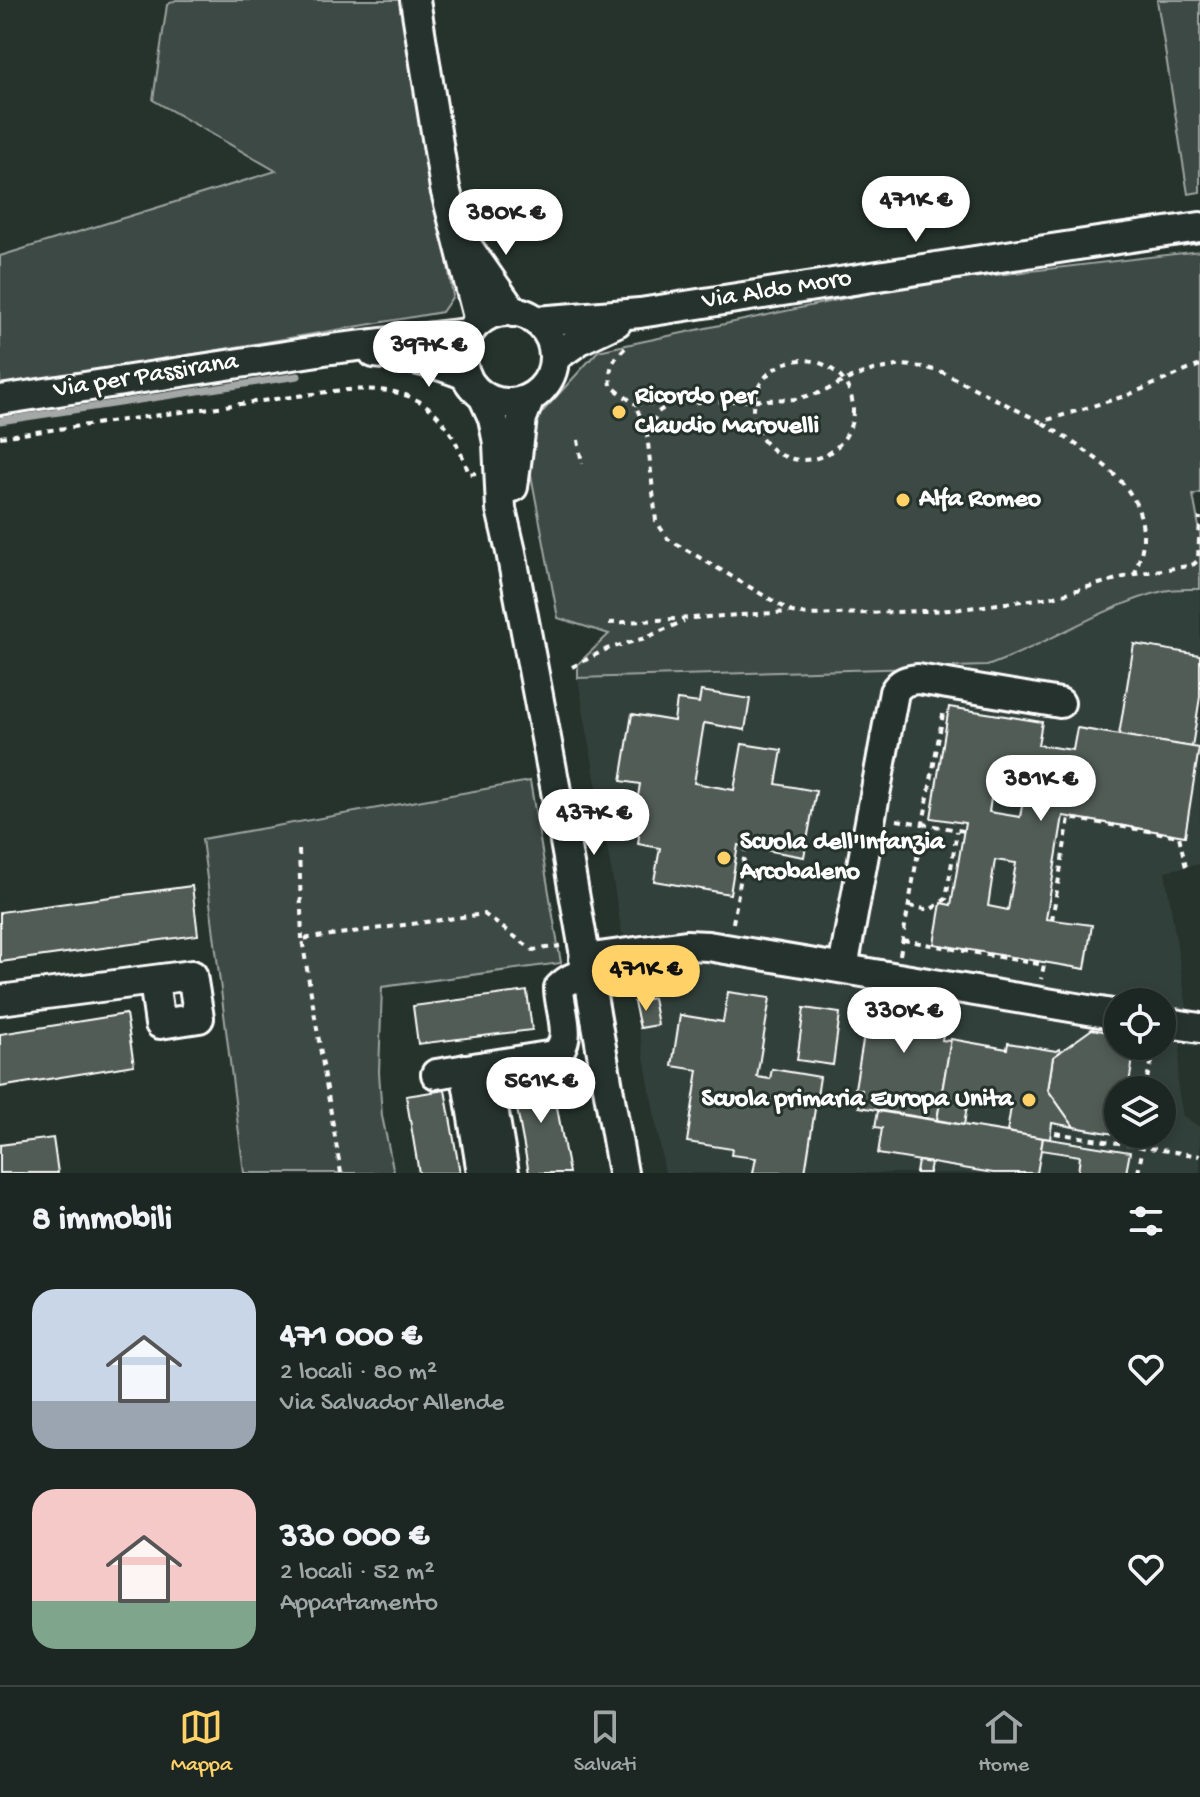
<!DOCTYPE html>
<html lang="it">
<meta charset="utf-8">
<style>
body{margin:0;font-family:"Gochi Hand",sans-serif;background:#252e2a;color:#f1f3f6;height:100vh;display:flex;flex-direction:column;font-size:30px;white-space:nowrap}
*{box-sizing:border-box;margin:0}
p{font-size:26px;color:#a0a5a5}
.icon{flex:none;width:44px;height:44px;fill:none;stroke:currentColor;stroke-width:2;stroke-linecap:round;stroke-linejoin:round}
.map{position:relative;height:1173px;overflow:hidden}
.sheet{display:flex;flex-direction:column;background:#1c2622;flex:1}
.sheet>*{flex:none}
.controls{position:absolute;left:1104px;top:988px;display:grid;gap:16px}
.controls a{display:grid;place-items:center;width:72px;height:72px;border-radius:50%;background:#1c2622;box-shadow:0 4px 12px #0003,0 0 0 2px #3a4340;font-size:40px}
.price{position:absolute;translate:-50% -68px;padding:0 18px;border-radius:28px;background:#fff;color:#222;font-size:26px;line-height:52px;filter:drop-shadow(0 2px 4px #0008)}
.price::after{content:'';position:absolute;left:50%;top:48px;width:24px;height:18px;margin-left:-12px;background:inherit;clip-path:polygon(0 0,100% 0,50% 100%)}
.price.on{background:#ffd166;color:#111}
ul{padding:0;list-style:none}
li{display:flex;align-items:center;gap:24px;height:200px;padding:0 32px}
li span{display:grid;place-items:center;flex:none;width:224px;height:160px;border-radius:24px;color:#555}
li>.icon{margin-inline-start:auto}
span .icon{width:96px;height:96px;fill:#fffc;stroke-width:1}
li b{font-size:34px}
h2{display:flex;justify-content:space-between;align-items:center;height:96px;padding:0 32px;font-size:34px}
.menu{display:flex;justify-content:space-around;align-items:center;height:112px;border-top:2px solid #3a4340;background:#1c2622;font-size:22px;color:#a0a5a5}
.menu a{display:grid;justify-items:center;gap:4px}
.menu .on{color:#ffd166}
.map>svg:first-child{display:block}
</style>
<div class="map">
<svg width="1200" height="1173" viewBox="0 0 1200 1173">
<rect width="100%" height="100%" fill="#26332d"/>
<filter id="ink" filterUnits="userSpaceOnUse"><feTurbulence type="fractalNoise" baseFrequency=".0125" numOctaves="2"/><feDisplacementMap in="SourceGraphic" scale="16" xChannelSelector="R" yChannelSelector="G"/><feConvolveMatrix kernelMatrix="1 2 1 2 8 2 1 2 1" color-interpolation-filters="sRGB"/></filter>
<g filter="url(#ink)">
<path fill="#333f3a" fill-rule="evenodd" d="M1200 589V864L1165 871 1187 1008 1200 1010V1047L1181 1044 1177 1083 1183 1116 1200 1127V1173H665L629 974 634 971 660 966 656 936 654 931 625 935 622 933 578 679 987 666 1017 655 1103 613 1165 591ZM1118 1002H1162V1046H1118ZM1118 1090H1162V1134H1118Z"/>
<g fill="#3e4944" stroke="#9ea4a2" stroke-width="2">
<polygon points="176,0 404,0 453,296 442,312 0,387 0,256 276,171 153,100 167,5"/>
<polygon points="1157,0 1200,0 1200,192 1188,194"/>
<path d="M1200 251V493L1193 495 1200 532V589C1188 589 1175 588 1163 591 1101 607 1047 645 987 666L578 678V664L609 634 558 618 529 464 525 431 598 351 903 286Z"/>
<polygon points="530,781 561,963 382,987 379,1072 382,1116 394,1173 244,1173 202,839"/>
</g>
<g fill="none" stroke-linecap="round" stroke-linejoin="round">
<polyline stroke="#a4a9a7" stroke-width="7" points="0,421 298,376"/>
</g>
<g fill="#515c57" stroke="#fff" stroke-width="2" fill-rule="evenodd">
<polygon points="1134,644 1200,655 1200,697 1192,747 1119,735"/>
<polygon points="701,691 750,699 745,730 704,723 694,783 734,790 742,744 782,750 776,784 816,791 804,857 738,845 730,894 654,881 660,848 638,844 639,836 632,832 640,784 621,781 632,714 674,721 677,700 699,703"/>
<path d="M949 707 1042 722 1038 745 1073 750 1077 728 1199 748 1185 836 1063 816 1046 919 1092 925 1085 969 934 944 941 903 951 905 965 823 931 818ZM994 779 1026 785 1020 817 989 812ZM995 860 1016 863 1008 910 988 906Z"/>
<polygon points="192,886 198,935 0,962 0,912"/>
<polygon points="872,988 949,1001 942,1040 951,1041 937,1120 859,1107 862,1090 855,1088"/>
<polygon points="527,991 532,1030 418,1044 413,1006"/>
<polygon points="728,992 770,998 757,1077 770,1079 772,1069 820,1077 805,1173 753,1173 756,1158 731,1155 732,1149 687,1142 698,1070 672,1066 680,1015 723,1022"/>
<polygon points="653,998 658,1025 640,1028 634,1002"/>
<polygon points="804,1008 840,1013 833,1065 797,1060"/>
<polygon points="126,1014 134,1065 0,1087 0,1034"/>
<polygon points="1092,1029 1118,1034 1118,1046 1135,1046 1128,1090 1118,1090 1118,1134 1120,1135 1074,1127 1048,1090 1053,1057"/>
<polygon points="951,1039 1007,1049 1008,1043 1056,1051 1059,1049 1060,1052 1053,1057 1048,1090 1074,1127 1052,1123 1050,1139 1007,1132 1012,1101 969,1094 964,1125 937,1120"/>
<polygon points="551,1074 569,1173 529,1173 512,1082"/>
<polygon points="445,1090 460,1173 419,1173 406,1096"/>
<polygon points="878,1111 1043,1138 1037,1173 993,1173 878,1154 882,1128 875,1127"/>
<polygon points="53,1138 58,1173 0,1173 0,1145"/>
<polygon points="1043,1138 1130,1152 1126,1173 1078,1173 1080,1156 1041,1150"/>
<polygon points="918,1161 931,1163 929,1173 916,1173"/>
</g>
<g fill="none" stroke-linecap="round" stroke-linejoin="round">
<defs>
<g id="minor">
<polyline points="415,0 445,188 479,321"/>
<polyline points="467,246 513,312"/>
<circle cx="508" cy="357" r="46"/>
<polyline points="536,321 640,313 1091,243 1200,227"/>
<path d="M374 353C406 355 436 363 466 375"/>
<polyline points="554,358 581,339 617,322"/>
<polyline points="483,396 493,418 498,443 501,509 511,552 559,807 623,1173"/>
<polyline points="0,400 331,349 469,333"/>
<polyline points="513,487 522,418 530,398"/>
<polyline points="584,959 686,945 708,946 1118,1015"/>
<path d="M843 968 894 692C900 682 907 680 918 679L1060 703"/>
<polyline points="0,1000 192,975 199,1018 160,1024 154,981"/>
<polyline points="1162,1022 1200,1028"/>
<polyline points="486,1066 504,1173"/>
<polyline points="465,1069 482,1173"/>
<path d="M436 1074 554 1055C575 1040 559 1010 559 988 568 979 575 976 587 974"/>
</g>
</defs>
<use href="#minor" stroke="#fff" stroke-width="34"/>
<g stroke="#fff" stroke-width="4" stroke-dasharray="6 6" stroke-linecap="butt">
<path d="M625 348C611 362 609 366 611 386L635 404"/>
<circle cx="803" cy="410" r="50"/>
<polyline points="1200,365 1128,395 1041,422 942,372 923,367 903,365 873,370 846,380 823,392 795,399 635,404 647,433 656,521 668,539 792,612 808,615 953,610 1052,597 1135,574 1188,566 1194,564 1198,560 1200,517"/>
<path d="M1043 423C1088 453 1152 485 1142 549 1140 558 1137 566 1135 574"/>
<polyline points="647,433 658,412 670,404"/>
<path d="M0 437 334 391C410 384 443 399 469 474L476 473"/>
<polyline points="578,440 582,464"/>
<polyline points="609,623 790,612"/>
<polyline points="572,667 607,649 645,638 684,621"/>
<polyline points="897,820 923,824 944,709"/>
<polyline points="299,850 302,939"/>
<polyline points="909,906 930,910 946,899 957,831"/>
<polyline points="1052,920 1069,818 1179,836 1187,872"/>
<polyline points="733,923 746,847"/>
<polyline points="903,940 1044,965 1041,979"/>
<polyline points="900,955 923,824 964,831"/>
<polyline points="1144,1090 1150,1067 1158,1048"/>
<polyline points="1055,1133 1200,1156"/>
<polyline points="1131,1145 1133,1134"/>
<polyline points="341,1173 302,939 484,914 533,950 560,946"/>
<polyline points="1138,1173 1143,1147"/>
</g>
<use href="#minor" stroke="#26332d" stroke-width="28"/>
</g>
</g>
<g fill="#ffd166" stroke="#26332d" stroke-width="3">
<circle cx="619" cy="412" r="8"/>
<circle cx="903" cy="500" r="8"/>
<circle cx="724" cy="858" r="8"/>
<circle cx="1029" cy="1100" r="8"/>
</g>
<g text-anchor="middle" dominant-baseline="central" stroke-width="6" stroke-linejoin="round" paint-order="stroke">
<g font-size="26" fill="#fff" stroke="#26332d">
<text transform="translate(777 291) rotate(-9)">Via Aldo Moro</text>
<text transform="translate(146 377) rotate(-9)">Via per Passirana</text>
</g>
<g font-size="26" font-weight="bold" fill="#fff" stroke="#26332d" text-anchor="start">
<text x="635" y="397">Ricordo per<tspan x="635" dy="30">Claudio Marovelli</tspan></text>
<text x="919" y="500">Alfa Romeo</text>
<text x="740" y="843">Scuola dell'Infanzia<tspan x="740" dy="30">Arcobaleno</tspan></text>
<text x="1013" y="1100" text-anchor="end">Scuola primaria Europa Unita</text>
</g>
</g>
</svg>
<div class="controls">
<a><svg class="icon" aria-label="locate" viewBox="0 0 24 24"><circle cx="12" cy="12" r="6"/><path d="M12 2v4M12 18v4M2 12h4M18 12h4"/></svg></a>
<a><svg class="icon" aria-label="layers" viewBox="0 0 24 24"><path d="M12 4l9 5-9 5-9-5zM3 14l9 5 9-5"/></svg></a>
</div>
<b class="price" style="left:916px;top:244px">471K €</b>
<b class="price" style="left:506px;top:257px">380K €</b>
<b class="price" style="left:429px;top:389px">397K €</b>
<b class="price" style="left:1041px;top:823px">381K €</b>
<b class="price" style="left:594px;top:857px">437K €</b>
<b class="price on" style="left:646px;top:1013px">471K €</b>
<b class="price" style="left:904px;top:1055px">330K €</b>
<b class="price" style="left:541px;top:1125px">561K €</b>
</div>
<section class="sheet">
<h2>8 immobili<svg class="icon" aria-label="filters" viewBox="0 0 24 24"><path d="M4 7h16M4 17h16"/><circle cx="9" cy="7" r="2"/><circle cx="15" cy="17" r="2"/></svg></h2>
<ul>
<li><span style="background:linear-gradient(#c9d6e8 70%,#9aa5b1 0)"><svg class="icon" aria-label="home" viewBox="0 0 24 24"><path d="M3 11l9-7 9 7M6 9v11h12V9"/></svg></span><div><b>471 000 €</b><p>2 locali · 80 m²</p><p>Via Salvador Allende</p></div><svg class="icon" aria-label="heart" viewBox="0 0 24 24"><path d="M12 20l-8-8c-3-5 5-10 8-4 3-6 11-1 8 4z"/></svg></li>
<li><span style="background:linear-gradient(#f6c9c9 70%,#7fa58c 0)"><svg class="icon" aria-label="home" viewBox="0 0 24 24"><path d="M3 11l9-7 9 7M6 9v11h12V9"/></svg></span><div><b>330 000 €</b><p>2 locali · 52 m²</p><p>Appartamento</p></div><svg class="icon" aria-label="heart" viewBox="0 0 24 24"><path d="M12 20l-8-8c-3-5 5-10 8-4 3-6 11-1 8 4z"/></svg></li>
</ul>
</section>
<nav class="menu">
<a class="on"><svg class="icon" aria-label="map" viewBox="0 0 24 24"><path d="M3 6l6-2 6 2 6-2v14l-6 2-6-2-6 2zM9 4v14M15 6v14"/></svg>Mappa</a>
<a><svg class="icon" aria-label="saved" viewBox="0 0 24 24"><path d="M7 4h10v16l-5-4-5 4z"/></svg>Salvati</a>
<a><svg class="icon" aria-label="home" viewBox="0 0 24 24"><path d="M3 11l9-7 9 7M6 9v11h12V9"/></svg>Home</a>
</nav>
